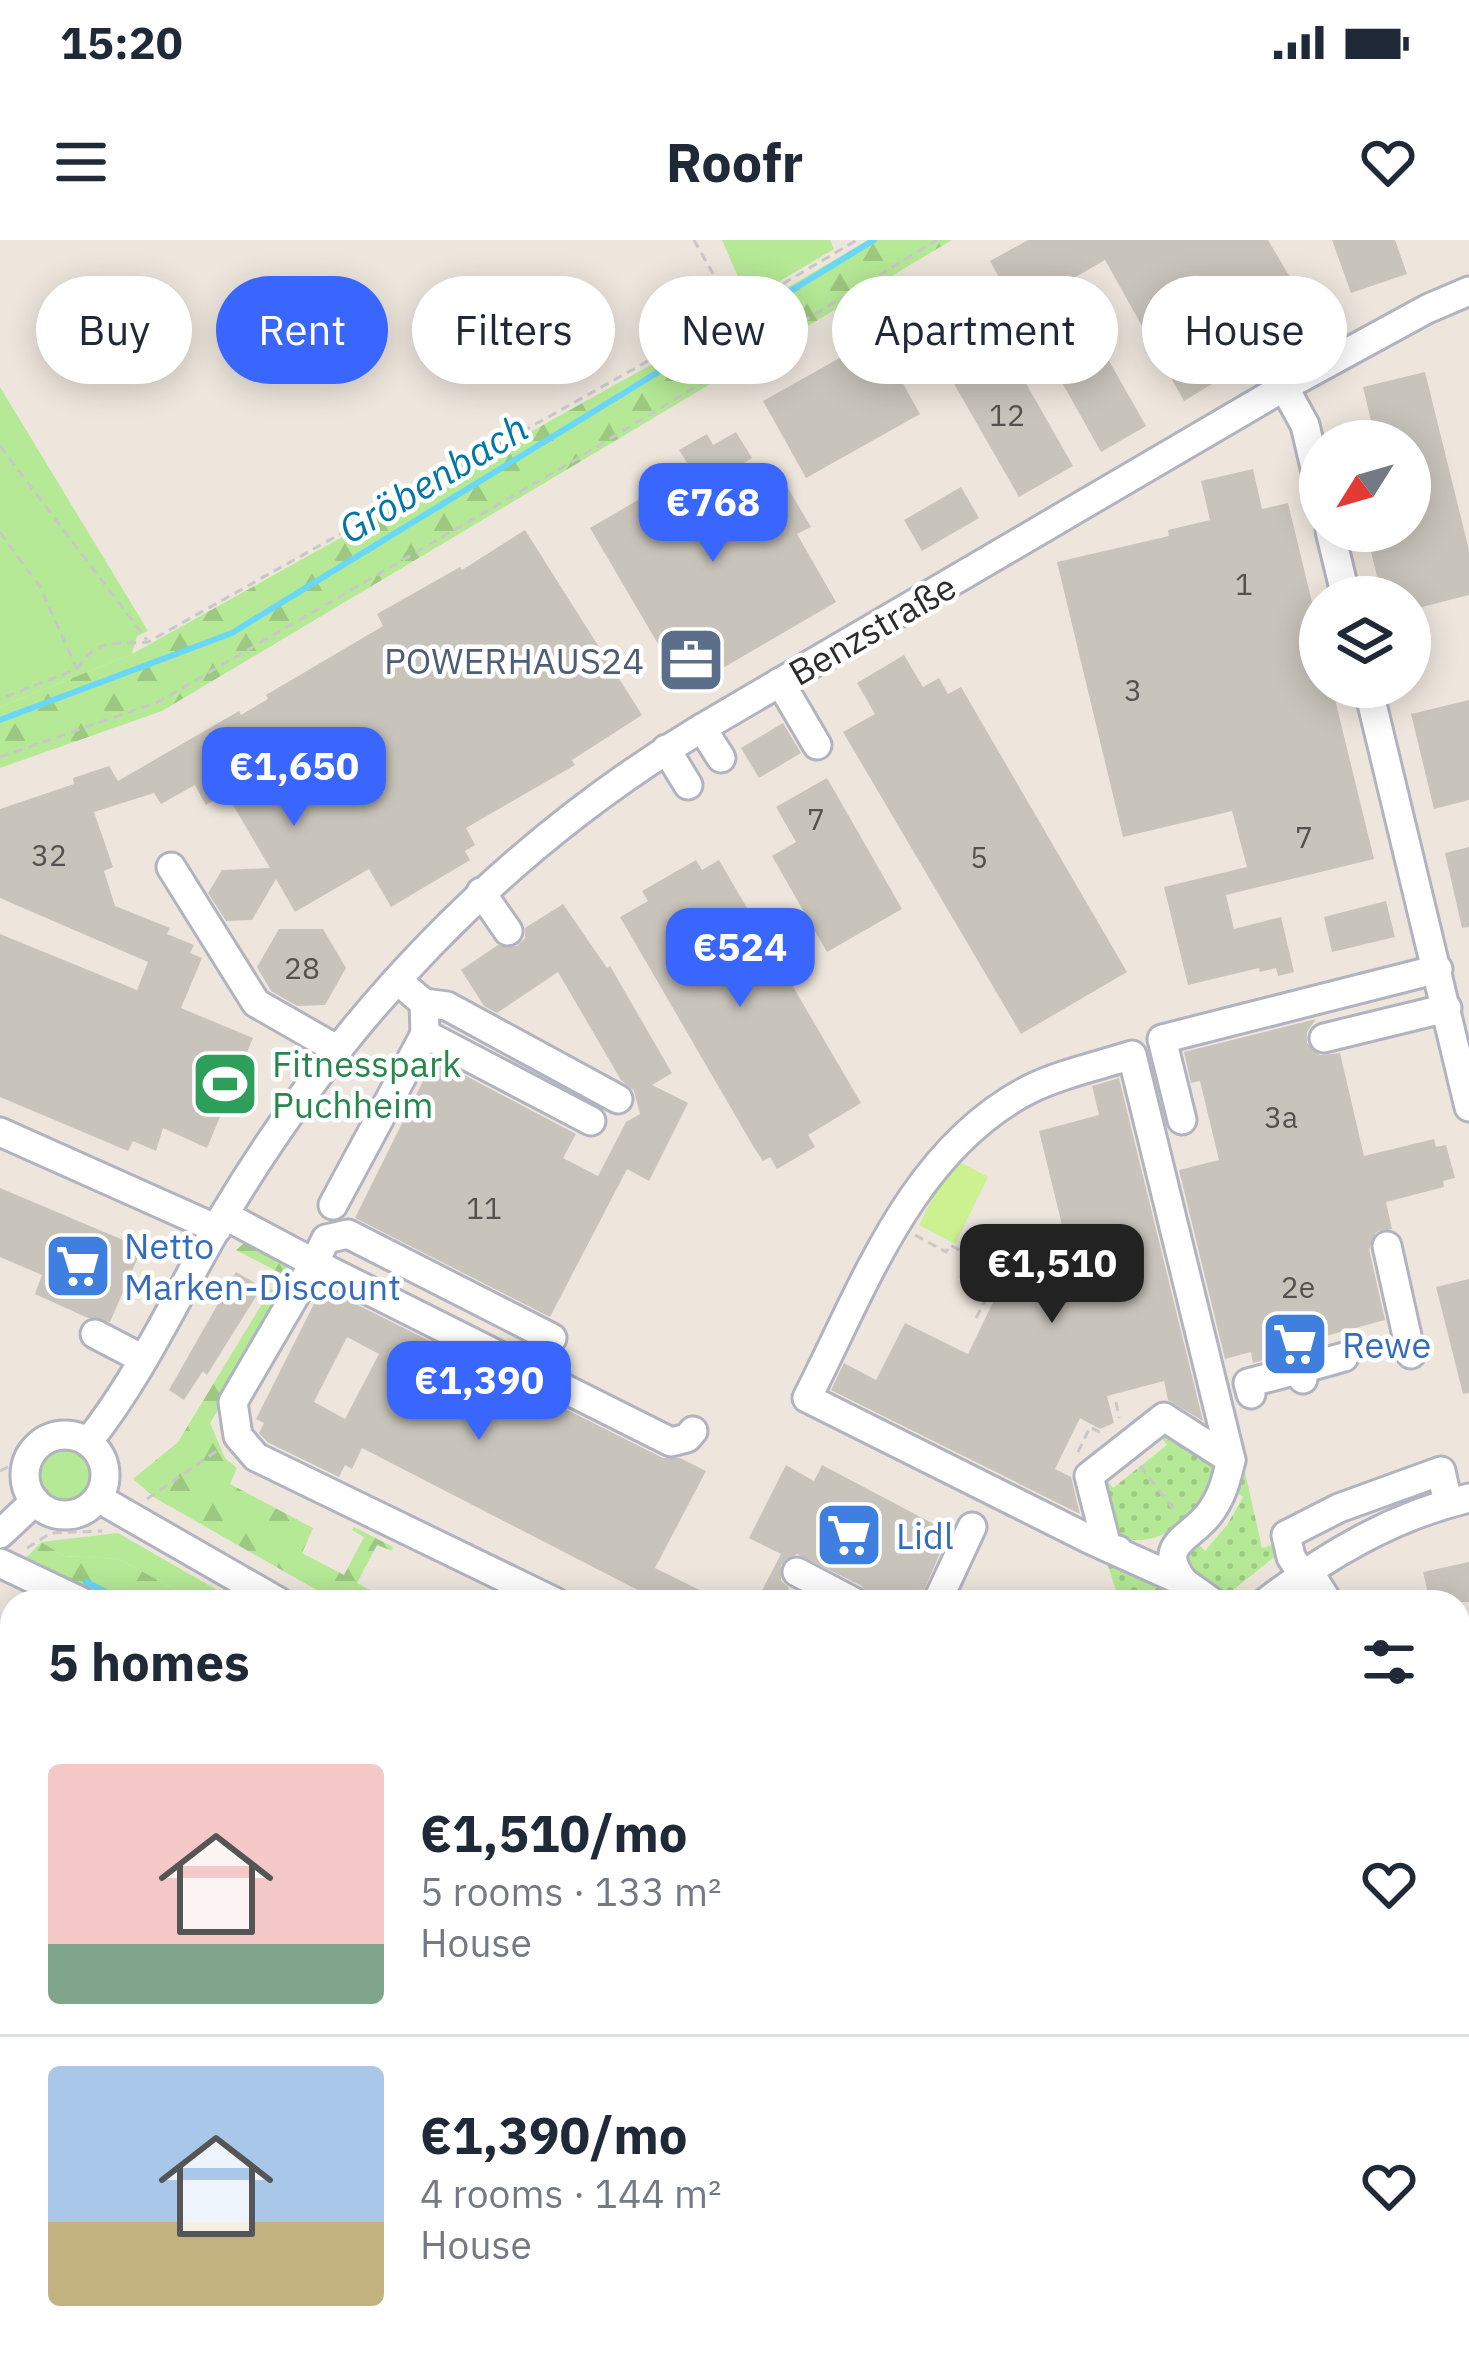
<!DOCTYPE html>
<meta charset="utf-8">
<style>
body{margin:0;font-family:"IBM Plex Sans",sans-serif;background:#f6f6f7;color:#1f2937;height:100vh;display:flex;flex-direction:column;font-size:45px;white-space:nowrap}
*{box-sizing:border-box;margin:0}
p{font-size:39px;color:#747a83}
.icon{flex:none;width:66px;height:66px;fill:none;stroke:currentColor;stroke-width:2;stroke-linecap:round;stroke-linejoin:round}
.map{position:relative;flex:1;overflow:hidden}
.panel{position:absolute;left:0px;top:1350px;width:1470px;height:771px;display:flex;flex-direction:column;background:#fff;border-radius:36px 36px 0 0;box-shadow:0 6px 30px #0003}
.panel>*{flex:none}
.top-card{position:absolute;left:36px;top:36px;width:1398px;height:108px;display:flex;gap:24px}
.needle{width:78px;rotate:233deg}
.buttons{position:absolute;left:1299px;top:180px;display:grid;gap:24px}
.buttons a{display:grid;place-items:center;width:132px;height:132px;border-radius:50%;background:#fff;box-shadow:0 6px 30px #0003;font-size:60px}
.price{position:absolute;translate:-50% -102px;padding:0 27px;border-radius:24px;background:#3966ff;color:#fff;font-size:39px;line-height:78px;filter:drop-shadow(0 3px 6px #0008)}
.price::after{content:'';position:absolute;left:50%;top:72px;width:36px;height:27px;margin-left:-18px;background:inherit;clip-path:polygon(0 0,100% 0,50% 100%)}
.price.on{background:#222;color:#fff}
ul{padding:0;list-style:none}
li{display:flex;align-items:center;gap:36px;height:300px;padding:0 48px}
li+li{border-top:3px solid #e0e1e3}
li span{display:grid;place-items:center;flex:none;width:336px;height:240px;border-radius:12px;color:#555}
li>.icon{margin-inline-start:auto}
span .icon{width:144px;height:144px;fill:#fffc;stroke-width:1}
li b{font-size:51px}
h2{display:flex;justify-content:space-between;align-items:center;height:144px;padding:0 48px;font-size:51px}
.pill{padding:0 42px;border-radius:54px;background:#fff;box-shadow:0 6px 30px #0003;font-size:42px;line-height:108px}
.pill.on{background:#3966ff;color:#fff}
.status{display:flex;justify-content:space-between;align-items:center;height:84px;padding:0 60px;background:#fff;direction:ltr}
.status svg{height:33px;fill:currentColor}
header{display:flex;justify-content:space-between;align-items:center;height:156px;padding:0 48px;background:#fff;font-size:54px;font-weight:800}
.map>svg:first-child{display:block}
</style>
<div class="status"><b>15:20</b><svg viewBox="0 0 49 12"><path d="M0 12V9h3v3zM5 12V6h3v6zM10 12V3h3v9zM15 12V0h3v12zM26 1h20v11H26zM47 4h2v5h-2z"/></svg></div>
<header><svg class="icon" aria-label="menu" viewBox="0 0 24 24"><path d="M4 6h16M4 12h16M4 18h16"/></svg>Roofr<svg class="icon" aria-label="heart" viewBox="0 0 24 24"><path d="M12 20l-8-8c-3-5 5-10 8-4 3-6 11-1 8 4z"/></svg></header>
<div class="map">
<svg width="1469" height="2119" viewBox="0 0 1469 2119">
<defs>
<pattern id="forest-firs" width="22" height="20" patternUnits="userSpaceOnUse" patternTransform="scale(3)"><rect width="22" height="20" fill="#b5e995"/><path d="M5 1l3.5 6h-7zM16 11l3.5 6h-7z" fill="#9cc881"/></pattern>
<pattern id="park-dots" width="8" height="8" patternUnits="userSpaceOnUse" patternTransform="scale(3)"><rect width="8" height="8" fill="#b5e995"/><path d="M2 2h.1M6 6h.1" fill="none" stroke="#9cc881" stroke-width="1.8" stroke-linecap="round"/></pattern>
</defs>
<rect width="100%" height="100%" fill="#eee6dd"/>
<g fill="#b5e995">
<polygon points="722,0 830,0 834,9 748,60"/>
<polygon points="0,147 148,391 137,396 132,414 0,467"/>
<circle cx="65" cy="1235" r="31"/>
<polygon points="118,1293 238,1362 199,1362 119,1319 64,1316 41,1302"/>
</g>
<g fill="url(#forest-firs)">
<polygon points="868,0 952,0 162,471 0,528 0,467 132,414 751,69"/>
<polygon points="247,1001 293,1026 297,1043 210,1183 225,1218 237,1228 230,1244 313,1288 302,1313 344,1335 364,1297 352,1290 354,1287 393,1307 392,1311 377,1305 357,1343 392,1362 338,1362 155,1258 133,1239 178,1202 271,1049 280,1052 288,1037 236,1010"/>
<polygon points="41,1302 64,1316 119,1319 199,1362 103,1362 26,1318"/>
</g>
<g fill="url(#park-dots)">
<path d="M1163 1190 1213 1221C1212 1267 1164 1313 1117 1297L1103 1236 1113 1248 1167 1205 1158 1193Z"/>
<path d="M1237 1196 1262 1308 1279 1303 1278 1314 1228 1354C1203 1342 1173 1332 1197 1302L1205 1311 1227 1285 1243 1257 1231 1249Z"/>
<polygon points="1105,1317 1192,1362 1120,1362"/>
</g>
<polygon fill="#ccf190" points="952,918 988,937 955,1004 919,985"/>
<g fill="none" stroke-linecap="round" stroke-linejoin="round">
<g stroke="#69d7f8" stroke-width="6">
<polyline points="0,480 232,393 874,0"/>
<polyline points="86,1342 126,1362"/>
<polyline points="1458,2020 1469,2026"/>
</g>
</g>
<g fill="#c9c4bb" fill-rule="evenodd">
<polygon points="1028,0 1268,0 1316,81 1184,161 1105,20 1067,42 1086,74 1011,117 1073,226 1019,257 934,109 927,113 903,71 949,44 973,86 1014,64 990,21"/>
<polygon points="1332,0 1395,0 1407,34 1351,53"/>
<polygon points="877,97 920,174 806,238 763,161"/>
<polygon points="1105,114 1146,186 1101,212 1060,139"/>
<polygon points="1425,132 1469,310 1469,355 1410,370 1410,357 1382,357 1366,291 1410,291 1410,201 1334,201 1333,195 1372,185 1363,147"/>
<polygon points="736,192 752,218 710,244 731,278 786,245 811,287 797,294 836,362 685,450 590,288 691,229 679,210 707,194 713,205"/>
<polygon points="1253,229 1262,269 1288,263 1320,395 1320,447 1332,447 1374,619 1226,655 1234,689 1281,677 1294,732 1278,736 1276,728 1260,732 1259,728 1188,745 1164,647 1247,627 1232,571 1123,597 1057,322 1169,296 1168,290 1210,280 1201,241"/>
<polygon points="961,247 979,278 922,311 904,280"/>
<polygon points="525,290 642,475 572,520 575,525 466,588 475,605 465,611 470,620 391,667 369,629 295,672 276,639 252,680 226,681 208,653 222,630 270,628 226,553 206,565 195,545 161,564 154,553 94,572 113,627 104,631 115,666 170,688 167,694 194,705 190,713 202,718 181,768 253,798 207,908 163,888 156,911 133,901 128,911 0,857 0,694 137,750 148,722 0,658 0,569 74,544 73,538 109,526 118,541 239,471 241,475 268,459 266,455 383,386 377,374 460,327 462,330"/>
<polygon points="904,415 923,447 939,438 948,454 961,447 1127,732 1021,794 843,492 875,474 857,443"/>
<polygon points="1469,460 1469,560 1434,569 1411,474"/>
<polygon points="783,483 801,513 759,538 741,508"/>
<polygon points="827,538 902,669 827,712 772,616 796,602 776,567"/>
<polygon points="1469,607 1469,687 1462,688 1445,613"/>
<polygon points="696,620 702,630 719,620 861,863 808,895 815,907 777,929 770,917 763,921 753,906 620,677 648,661 642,651"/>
<polygon points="1386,661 1395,697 1332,712 1324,677"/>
<polygon points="563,664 607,728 610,726 672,833 652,845 688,863 649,941 627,929 550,1077 355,978 434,819 576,894 563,918 598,936 626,882 640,874 634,851 621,840 558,732 497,773 484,766 461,730 498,705 517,706 525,698 525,688"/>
<polygon points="279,689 323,689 346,728 325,765 297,766 271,751 257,727"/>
<polygon points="1316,779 1307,792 1307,803 1320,815 1340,813 1364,916 1434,899 1436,907 1446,905 1455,938 1443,941 1444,947 1386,962 1392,989 1376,992 1369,1009 1385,1080 1322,1097 1324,1104 1253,1123 1251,1112 1225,1119 1179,930 1219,920 1200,841 1191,843 1184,812"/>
<polygon points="1119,838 1203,1181 1168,1160 1164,1141 1107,1156 1114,1183 1100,1189 1080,1178 1055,1229 1071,1237 1080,1274 831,1150 844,1123 876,1140 905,1083 968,1114 1000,1048 1073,1030 1039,891 1099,875 1092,846"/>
<polygon points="0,948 142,1008 110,1082 88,1078 35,1054 42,1035 0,1017"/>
<polygon points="236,1032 262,1047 207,1135 203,1131 184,1160 169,1150"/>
<polygon points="1469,1039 1469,1153 1463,1154 1436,1047"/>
<path d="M330 1051 663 1218H680L706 1231 655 1328 724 1362H661L362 1208 352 1229 345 1225 339 1237 267 1202 259 1193 264 1183 256 1179 316 1060 324 1064ZM347 1097 379 1114 345 1179 314 1162Z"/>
<polygon points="786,1225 814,1241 822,1225 949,1292 919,1362 874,1362 862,1346 797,1314 781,1325 781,1341 789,1348 782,1362 756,1362 781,1314 749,1298"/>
<polygon points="1469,1322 1469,1362 1430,1362 1423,1332"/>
</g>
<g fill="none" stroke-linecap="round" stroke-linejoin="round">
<defs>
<g id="minor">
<polyline points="1284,147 1305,185 1320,249"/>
<polyline points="1330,291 1346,357"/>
<polyline points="780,442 817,505"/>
<polyline points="1368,447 1469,867"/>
<polyline points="702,488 721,518"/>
<polyline points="666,509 688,545"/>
<polyline points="171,627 256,763 338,810"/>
<polyline points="481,652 508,691"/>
<polyline points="397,740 424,763 425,794 591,881"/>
<polyline points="424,763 447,766 618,859"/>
<polyline points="1324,798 1447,768"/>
<polyline points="1182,880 1162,799 1438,729"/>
<polyline points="0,892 217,989"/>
<polyline points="333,965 425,794"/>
<polyline points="224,975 314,1023 233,1162 238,1196 256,1217 555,1362"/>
<polyline points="1387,1006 1411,1114"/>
<polyline points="95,1094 143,1119"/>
<polyline points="552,1098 348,994 326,999 314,1023 671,1202 687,1198 693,1191"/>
<polyline points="1301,1129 1344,1117"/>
<polyline points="1251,1154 1248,1143 1301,1129 1303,1139"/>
<circle cx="65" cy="1235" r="40"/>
<path d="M88 1202C143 1133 179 1051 224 975 341 778 501 610 697 491L1284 147 1427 69 1469 51"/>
<polyline points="98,1258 279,1362"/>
<polyline points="0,1294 35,1261"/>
<polyline points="1118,1310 1107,1307 1089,1236 1164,1177 1231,1220"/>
<polyline points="0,1323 82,1362"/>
<polyline points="1308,1330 1328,1362"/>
<polyline points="797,1332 854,1362"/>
<polyline points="1302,1334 1291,1317 1286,1295 1339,1268 1441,1231 1448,1263"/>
<path d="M1184 1342C1155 1304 1189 1300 1209 1274 1222 1257 1226 1241 1231 1220L1132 815C1098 826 1060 834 1028 850 911 911 864 1047 807 1158L1091 1300 1184 1342 1212 1362"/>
<polyline points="937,1362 972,1287"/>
<path d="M1266 1362C1327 1315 1393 1276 1469 1258"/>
<polyline points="0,1660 12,1670"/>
<polyline points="1458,1766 1469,1765"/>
<polyline points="1465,2007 1469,2009"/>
<polyline points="1458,2044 1469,2050"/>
<polyline points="0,2105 20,2119"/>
<polyline points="173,2119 179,2109"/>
<polyline points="500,2119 506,2109"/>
<polyline points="881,2119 886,2109"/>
</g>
</defs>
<use href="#minor" stroke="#b1b4c0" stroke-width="33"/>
<g stroke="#c8c8c8" stroke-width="3" stroke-dasharray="9 6" stroke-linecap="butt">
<polyline points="694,0 734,71"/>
<polyline points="0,206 147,400"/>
<polyline points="0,292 40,347 77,429 0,459"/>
<path d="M77 429C98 397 113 405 148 402L735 72 857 0"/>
<polyline points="0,517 158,462 575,220 937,0"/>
<polyline points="915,995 946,1012 950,1005 1000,1032"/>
<polyline points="976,1078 1005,1023"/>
<polyline points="1116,1162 1119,1178"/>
<polyline points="1078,1212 1090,1187 1105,1195"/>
<polyline points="1140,1226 1175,1271"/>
<polyline points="0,1231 30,1216"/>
<polyline points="147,1259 218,1210"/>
<polyline points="27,1308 51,1293 102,1291"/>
<polyline points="0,1433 12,1425"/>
<polyline points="0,1497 12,1475"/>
<polyline points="0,1528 12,1540"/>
<polyline points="0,1796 12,1777"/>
<polyline points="1458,1803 1469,1803"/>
<polyline points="0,1893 12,1901"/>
<polyline points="1458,2094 1465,2073"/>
<polyline points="826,2109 847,2119"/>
<polyline points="616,2116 619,2109"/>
<polyline points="710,2119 714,2109"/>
<polyline points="1061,2119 1064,2109"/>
<polyline points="1157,2119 1161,2109"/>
<polyline points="1259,2119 1262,2109"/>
<polyline points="1351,2119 1355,2109"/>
<polyline points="1449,2119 1453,2109"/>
</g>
<use href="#minor" stroke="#fff" stroke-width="27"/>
</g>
<defs>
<symbol id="office-square" viewBox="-11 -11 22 22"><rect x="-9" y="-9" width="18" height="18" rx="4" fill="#5c6f8a" stroke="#fff"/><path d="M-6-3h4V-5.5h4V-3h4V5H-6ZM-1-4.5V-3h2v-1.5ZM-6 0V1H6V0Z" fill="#fff"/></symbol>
<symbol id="stadium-square" viewBox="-11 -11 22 22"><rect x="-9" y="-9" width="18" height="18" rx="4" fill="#2e9e5b" stroke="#fff"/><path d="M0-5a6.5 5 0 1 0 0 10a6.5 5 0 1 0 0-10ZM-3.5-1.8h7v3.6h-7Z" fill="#fff"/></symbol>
<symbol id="supermarket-square" viewBox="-11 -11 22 22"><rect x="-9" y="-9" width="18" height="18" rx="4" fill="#3f7fe0" stroke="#fff"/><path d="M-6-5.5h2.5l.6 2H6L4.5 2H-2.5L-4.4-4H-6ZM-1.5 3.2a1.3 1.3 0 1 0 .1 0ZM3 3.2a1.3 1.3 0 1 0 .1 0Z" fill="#fff"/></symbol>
</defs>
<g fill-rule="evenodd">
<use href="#office-square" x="653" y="382" width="76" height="76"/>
<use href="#stadium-square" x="187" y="806" width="76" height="76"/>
<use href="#supermarket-square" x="40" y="988" width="76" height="76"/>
<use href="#supermarket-square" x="1257" y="1066" width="76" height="76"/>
<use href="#supermarket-square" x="811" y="1257" width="76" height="76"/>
</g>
<g text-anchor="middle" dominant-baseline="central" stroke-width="9" stroke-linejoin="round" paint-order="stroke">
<g font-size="30" fill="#535250">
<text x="1007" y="174">12</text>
<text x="1244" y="343">1</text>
<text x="1133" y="449">3</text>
<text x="816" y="578">7</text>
<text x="1304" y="596">7</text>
<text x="49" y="614">32</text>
<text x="979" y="616">5</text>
<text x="302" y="727">28</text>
<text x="1281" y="876">3a</text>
<text x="484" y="967">11</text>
<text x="1298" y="1046">2e</text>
</g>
<g font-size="36" fill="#2c2c2c" stroke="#fff">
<text transform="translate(872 389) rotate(-30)">Benzstraße</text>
</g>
<g font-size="36" fill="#4e5e75" stroke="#fff" text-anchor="end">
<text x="644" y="420">POWERHAUS24</text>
</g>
<g font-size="36" fill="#27864d" stroke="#fff" text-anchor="start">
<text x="272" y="823">Fitnesspark<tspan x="272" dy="41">Puchheim</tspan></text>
</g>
<g font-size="36" fill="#366cbe" stroke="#fff" text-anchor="start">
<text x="124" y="1005">Netto<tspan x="124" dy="41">Marken-Discount</tspan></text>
<text x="1342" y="1104">Rewe</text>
<text x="896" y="1295">Lidl</text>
</g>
<g font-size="39" font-style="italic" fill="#0376a8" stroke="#fff">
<text transform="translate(433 238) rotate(-31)">Gröbenbach</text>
</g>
</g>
</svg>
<div class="buttons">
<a><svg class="needle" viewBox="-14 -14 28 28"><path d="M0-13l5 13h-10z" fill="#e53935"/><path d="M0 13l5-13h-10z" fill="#747a83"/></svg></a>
<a><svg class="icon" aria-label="layers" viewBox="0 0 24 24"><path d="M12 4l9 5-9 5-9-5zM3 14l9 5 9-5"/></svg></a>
</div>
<b class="price" style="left:713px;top:325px">€768</b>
<b class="price" style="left:294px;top:589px">€1,650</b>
<b class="price" style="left:740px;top:770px">€524</b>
<b class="price on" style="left:1052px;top:1086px">€1,510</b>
<b class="price" style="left:479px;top:1203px">€1,390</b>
<div class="top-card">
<a class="pill">Buy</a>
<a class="pill on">Rent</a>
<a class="pill">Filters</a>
<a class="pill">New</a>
<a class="pill">Apartment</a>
<a class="pill">House</a>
</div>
<section class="panel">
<h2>5 homes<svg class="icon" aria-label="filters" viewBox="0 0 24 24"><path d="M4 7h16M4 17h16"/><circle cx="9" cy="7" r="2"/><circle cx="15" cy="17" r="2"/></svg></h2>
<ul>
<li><span style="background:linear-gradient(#f6c9c9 75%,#7fa58c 0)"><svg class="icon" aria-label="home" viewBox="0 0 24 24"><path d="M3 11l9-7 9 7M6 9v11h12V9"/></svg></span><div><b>€1,510/mo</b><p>5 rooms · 133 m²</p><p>House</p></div><svg class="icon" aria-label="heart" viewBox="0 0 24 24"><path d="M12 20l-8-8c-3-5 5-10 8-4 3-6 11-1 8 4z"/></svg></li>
<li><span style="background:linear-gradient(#a9c7e8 65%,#c2b280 0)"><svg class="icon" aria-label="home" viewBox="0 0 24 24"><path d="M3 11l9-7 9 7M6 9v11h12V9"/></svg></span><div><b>€1,390/mo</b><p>4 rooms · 144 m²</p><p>House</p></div><svg class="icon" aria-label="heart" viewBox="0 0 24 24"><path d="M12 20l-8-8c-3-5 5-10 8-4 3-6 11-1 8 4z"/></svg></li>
</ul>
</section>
</div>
